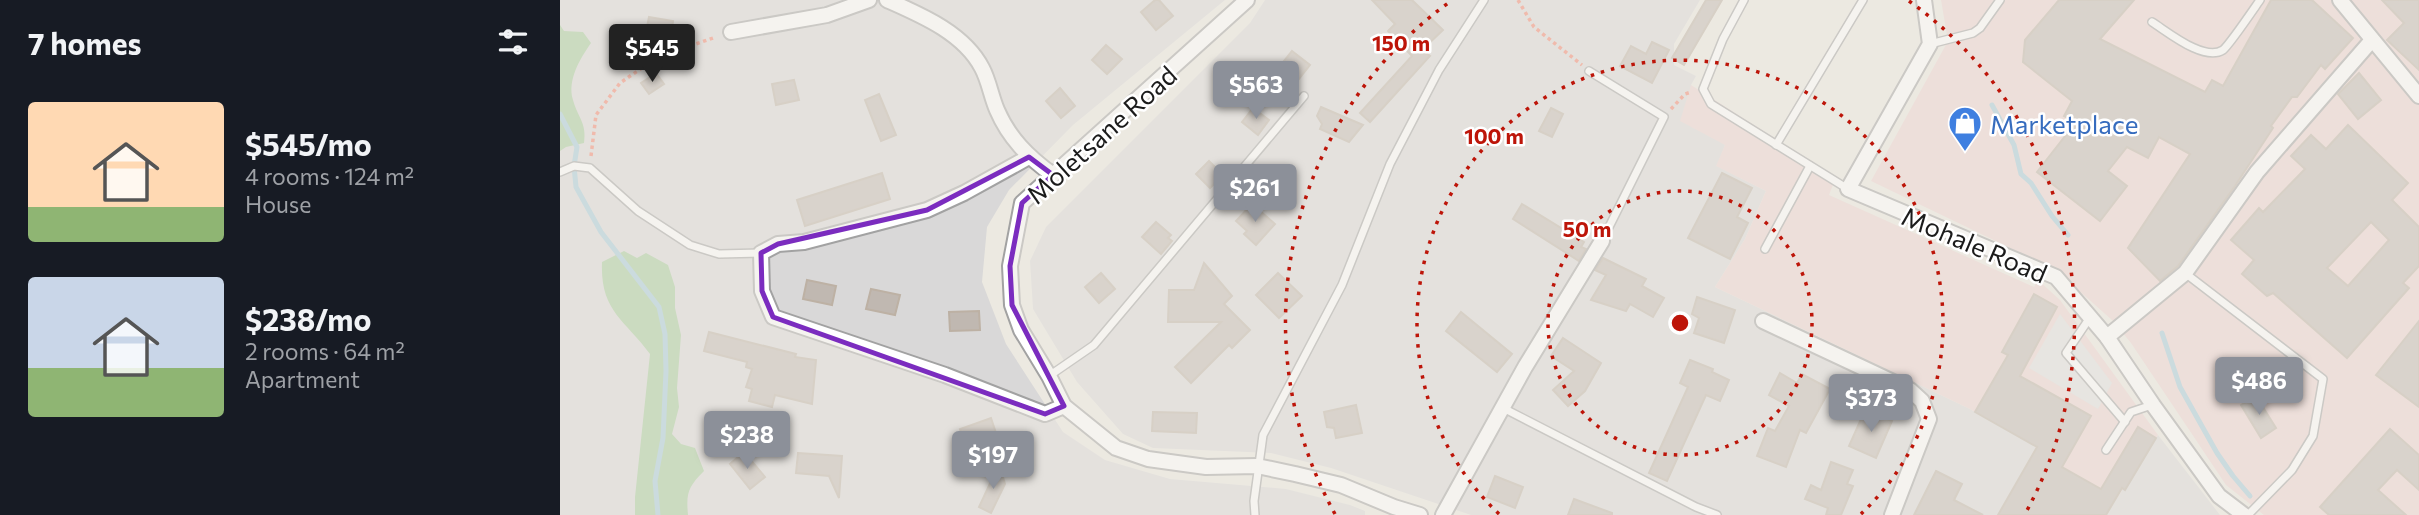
<!DOCTYPE html>
<meta charset="utf-8">
<style>
body{margin:0;font-family:Commissioner,sans-serif;background:#20242c;color:#f1f3f6;height:100vh;display:flex;flex-direction:column;font-size:26px;white-space:nowrap}
*{box-sizing:border-box;margin:0}
p{font-size:23px;color:#9ea1a6}
.icon{flex:none;width:38px;height:38px;fill:none;stroke:currentColor;stroke-width:2;stroke-linecap:round;stroke-linejoin:round}
.map{position:relative;flex:1;overflow:hidden}
.sheet{display:flex;flex-direction:column;background:#171b24;width:560px}
.sheet>*{flex:none}
.price{position:absolute;translate:-50% -60px;padding:0 16px;border-radius:7px;background:#8c9099;color:#fff;font-size:23px;line-height:46px;filter:drop-shadow(0 2px 4px #0008)}
.price::after{content:'';position:absolute;left:50%;top:42px;width:21px;height:16px;margin-left:-10px;background:inherit;clip-path:polygon(0 0,100% 0,50% 100%)}
.price.current{background:#222;color:#fff}
ul{padding:0;list-style:none}
li{display:flex;align-items:center;gap:21px;height:175px;padding:0 28px}
li span{display:grid;place-items:center;flex:none;width:196px;height:140px;border-radius:7px;color:#555}
li>.icon{margin-inline-start:auto}
span .icon{width:84px;height:84px;fill:#fffc;stroke-width:1}
li b{font-size:30px}
h2{display:flex;justify-content:space-between;align-items:center;height:84px;padding:0 28px;font-size:30px}
main{display:flex;flex:1;min-height:0}
.map>svg:first-child{display:block}
</style>
<main>
<section class="sheet">
<h2>7 homes<svg class="icon" aria-label="filters" viewBox="0 0 24 24"><path d="M4 7h16M4 17h16"/><circle cx="9" cy="7" r="2"/><circle cx="15" cy="17" r="2"/></svg></h2>
<ul>
<li><span style="background:linear-gradient(#ffd9b3 75%,#8fb573 0)"><svg class="icon" aria-label="home" viewBox="0 0 24 24"><path d="M3 11l9-7 9 7M6 9v11h12V9"/></svg></span><div><b>$545/mo</b><p>4 rooms · 124 m²</p><p>House</p></div></li>
<li><span style="background:linear-gradient(#c9d6e8 65%,#8fb573 0)"><svg class="icon" aria-label="home" viewBox="0 0 24 24"><path d="M3 11l9-7 9 7M6 9v11h12V9"/></svg></span><div><b>$238/mo</b><p>2 rooms · 64 m²</p><p>Apartment</p></div></li>
</ul>
</section>
<div class="map">
<svg width="1859" height="515" viewBox="0 0 1859 515">
<rect width="100%" height="100%" fill="#ece9e1"/>
<g fill="#d9d8d8">
<polygon points="0,0 665,0 513,125 449,190 427,227 422,282 446,344 503,432 545,460 610,479 726,489 790,505 805,511 805,515 0,515"/>
<polygon points="705,0 1140,0 1114,44 1114,65 1136,76 1131,85 1165,145 1157,166 1206,191 1185,239 1155,287 1410,409 1476,447 1444,504 1463,515 911,515 771,468 711,453 593,448 563,434 517,382 473,309 470,261 486,227 690,23"/>
<polygon points="1598,435 1660,515 1546,515"/>
</g>
<g fill="#edd3d0">
<polygon points="1381,0 1859,0 1859,515 1704,515 1666,485 1571,343 1553,321 1496,270 1311,181 1388,41"/>
<polygon points="1131,85 1276,177 1269,195 1474,287 1478,280 1500,300 1598,435 1546,515 1463,515 1444,504 1476,447 1410,409 1155,287 1185,239 1206,191 1156,166 1165,145 1120,121"/>
</g>
<g fill="#a3ca97">
<path d="M0 25 4 31 23 32 31 43C20 59 7 80 13 100 18 118 27 123 24 143L6 147 0 151Z"/>
<path d="M64 251 77 258 86 253 108 265 115 287V308L121 335 117 388 119 407 112 434 121 444 135 448 144 471C128 487 126 493 128 515H75V497L90 354C64 319 40 311 42 262Z"/>
</g>
<polygon fill="#dfdfdf" points="1500,314 1552,383 1538,409 1469,368"/>
<g fill="none" stroke-linecap="round" stroke-linejoin="round">
<g stroke="#a2c9d9" stroke-width="5">
<polyline points="1432,105 1454,145 1461,174 1471,183 1492,216 1508,235"/>
<polyline points="0,114 17,147 14,166 16,187 41,232 99,307 105,334 106,371 103,438 95,481 98,515"/>
<polyline points="1602,333 1620,387 1657,453 1673,476 1690,496"/>
</g>
</g>
<g fill="#c0b8b1" stroke="#bdb1a4" stroke-width="2" fill-rule="evenodd">
<polygon points="595,0 599,0 613,16 596,30 581,12"/>
<polygon points="812,0 852,0 883,30 862,50 870,56 810,122 800,113 852,56 828,31 835,24"/>
<polygon points="1146,0 1162,0 1124,65 1112,58"/>
<polygon points="1499,0 1574,0 1540,39 1645,92 1652,80 1663,86 1711,0 1752,0 1793,38 1765,69 1761,65 1737,97 1732,97 1711,126 1713,128 1675,186 1618,266 1600,281 1568,248 1630,154 1599,137 1588,158 1567,147 1548,171 1567,186 1540,221 1477,172 1516,122 1504,116 1512,101 1463,62 1465,40"/>
<polygon points="1822,0 1859,0 1859,70 1827,40 1844,23"/>
<polygon points="89,17 113,21 111,36 86,32"/>
<polygon points="1092,42 1109,50 1092,83 1060,66 1071,46 1086,54"/>
<polygon points="546,45 562,59 547,74 532,60"/>
<polygon points="732,51 750,65 738,80 720,66"/>
<polygon points="96,73 104,84 89,94 81,83"/>
<polygon points="1799,73 1821,100 1798,119 1778,94"/>
<polygon points="234,80 239,100 216,105 212,84"/>
<polygon points="500,88 515,106 501,118 486,101"/>
<polygon points="319,94 336,135 321,141 305,100"/>
<polygon points="761,107 803,125 789,142 760,129 762,124 757,116"/>
<polygon points="693,108 709,120 698,135 682,122"/>
<polygon points="991,108 1003,114 992,137 979,131"/>
<path d="M1788 125 1848 183 1832 200 1859 227V266L1843 283 1849 288 1787 358 1713 293 1707 296 1682 274 1694 260 1671 240 1699 208 1703 212 1745 169 1731 156 1751 135 1766 149ZM1811 222 1829 240 1788 286 1767 268Z"/>
<polygon points="649,161 663,175 650,188 636,174"/>
<polygon points="322,173 330,199 245,226 237,200"/>
<polygon points="1162,173 1192,188 1177,217 1188,223 1170,259 1128,238"/>
<polygon points="692,204 715,224 696,245 684,234 687,231 676,221"/>
<polygon points="962,204 1024,242 1021,247 1026,249 1019,261 953,219"/>
<polygon points="596,222 611,235 608,238 612,241 601,254 582,237"/>
<polygon points="1043,258 1086,279 1082,286 1104,298 1093,317 1070,304 1066,311 1031,300 1046,275 1035,270"/>
<polygon points="644,263 672,296 664,304 690,330 672,348 669,345 631,383 615,367 661,322 608,322 609,290 634,290"/>
<polygon points="541,273 555,289 539,303 525,287"/>
<polygon points="718,273 742,296 719,318 696,295"/>
<polygon points="247,280 276,286 272,305 243,299"/>
<polygon points="311,289 340,295 335,315 306,309"/>
<polygon points="1474,294 1497,307 1460,376 1531,416 1502,467 1541,489 1578,427 1596,438 1565,490 1562,488 1546,515 1438,515 1477,447 1415,412 1448,355 1442,352"/>
<polygon points="1137,297 1175,310 1164,343 1134,333 1139,318 1132,314"/>
<polygon points="419,311 420,330 390,331 389,312"/>
<polygon points="901,312 952,354 937,372 886,331"/>
<polygon points="1859,321 1859,407 1816,375"/>
<polygon points="149,332 236,354 235,357 256,360 252,404 215,395 212,407 189,401 192,389 186,387 192,369 186,367 187,362 144,351"/>
<polygon points="1003,338 1041,363 1025,391 1008,406 993,390 1014,371 991,356"/>
<polygon points="1130,360 1153,369 1152,372 1169,380 1160,401 1146,395 1107,481 1089,473 1128,387 1120,383"/>
<polygon points="1220,373 1237,383 1242,374 1270,389 1246,433 1240,430 1226,467 1197,456 1208,428 1215,431 1229,406 1209,395"/>
<polygon points="1696,396 1716,428 1701,438 1681,405"/>
<polygon points="796,405 802,433 776,438 774,428 767,427 764,412"/>
<polygon points="1305,410 1332,421 1316,458 1289,446"/>
<polygon points="593,412 637,413 636,433 592,431"/>
<polygon points="431,418 439,442 408,452 400,429"/>
<polygon points="1830,429 1859,455 1859,490 1837,470 1818,490 1846,515 1769,515 1760,507"/>
<polygon points="184,452 205,477 190,489 170,464"/>
<polygon points="238,453 282,456 279,498 269,476 236,473"/>
<polygon points="1271,462 1293,470 1287,484 1293,486 1281,515 1266,515 1268,508 1245,499 1251,485 1261,490"/>
<polygon points="439,464 445,484 431,513 419,507"/>
<polygon points="1376,471 1402,484 1394,500 1423,515 1354,515"/>
<polygon points="935,476 963,487 955,508 927,497"/>
<polygon points="1014,499 1052,513 1052,515 1008,515"/>
</g>
<g fill="none" stroke-linecap="round" stroke-linejoin="round">
<defs>
<g id="service">
<polyline points="1184,0 1163,39 1143,89 1151,104 1288,189"/>
<path d="M1592 22C1608 32 1644 62 1663 50 1670 44 1693 10 1700 0"/>
<polyline points="1370,44 1413,33 1420,28 1440,0"/>
<polyline points="1029,71 1104,117 1042,241"/>
<polyline points="1216,145 1303,0"/>
<polyline points="0,172 14,166 30,168 78,211 130,245 159,254 201,253"/>
<polyline points="1205,249 1250,166"/>
<polyline points="1625,273 1763,379 1753,436 1732,470 1688,515"/>
<polyline points="1529,319 1506,353 1565,422"/>
<polyline points="489,376 534,345 744,96"/>
<polyline points="943,408 1136,507 1157,515"/>
<polyline points="1546,450 1571,412 1592,405"/>
<polyline points="695,515 694,501 703,435 782,285 830,164 879,70 924,0"/>
</g>
<g id="minor">
<path d="M327 0C361 15 404 33 422 68 429 81 431 96 437 110 449 138 468 157 493 175"/>
<polyline points="687,0 462,203 450,266 452,305 461,330 489,376 504,406 556,448 588,459 646,467 697,466 735,474 781,485 834,507 860,515"/>
<polyline points="1364,0 1370,44 1288,189 1496,277 1547,337 1593,405 1659,496 1684,515"/>
<polyline points="1780,0 1859,96"/>
<polyline points="171,32 267,15 309,0"/>
<polyline points="469,157 404,193 367,210 244,242 218,244 201,253 202,291 213,317 385,375 485,414 504,406"/>
<polyline points="1203,321 1350,390 1362,401 1369,419 1332,515"/>
<polyline points="1547,337 1625,273 1697,172 1812,40"/>
<polyline points="883,515 965,367 1042,241"/>
</g>
</defs>
<use href="#service" stroke="#a2a2a2" stroke-width="10"/>
<use href="#minor" stroke="#a2a2a2" stroke-width="18"/>
<g stroke="#f3826b" stroke-width="3.5" stroke-dasharray="3.5 3.5" stroke-linecap="butt">
<polyline points="958,0 974,27 1022,65"/>
<polyline points="1111,109 1125,94 1131,92"/>
<polyline points="31,156 36,115 60,83 98,57 156,37"/>
</g>
<use href="#service" stroke="#fff" stroke-width="7"/>
<use href="#minor" stroke="#fff" stroke-width="14"/>
</g>
<path d="M0 0H1859V515H0ZM469 157 493 175 462 203 450 266 452 305 504 406 485 414 213 317 202 291 201 253 218 244 367 210Z" fill="#ece9e1" fill-opacity=".55" fill-rule="evenodd"/>
<path fill="none" stroke="#7b2cbf" stroke-width="5" stroke-linejoin="round" d="M469 157 493 175 462 203 450 266 452 305 504 406 485 414 213 317 202 291 201 253 218 244 367 210Z"/>
<g fill="none" stroke="#bd1509" stroke-width="3.5" stroke-dasharray="3.5 7">
<circle cx="1120" cy="323" r="132"/>
<path d="M939 514A263 263 0 1 1 1301 514"/>
<path d="M775 514A395 395 0 0 1 891 1M1349 1A395 395 0 0 1 1465 514"/>
</g>
<defs>
<symbol id="shop-pin" viewBox="-11 -11 22 30"><path d="M0 17L-7.5 6A9.5 9.5 0 1 1 7.5 6Z" fill="#3f7fe0" stroke="#fff"/><path d="M-5-2.5h2.3a2.7 3.5 0 0 1 5.4 0H5L5.5 6h-11ZM-1.5-2.5h3a1.5 2.3 0 0 0-3 0Z" fill="#fff"/></symbol>
</defs>
<g fill-rule="evenodd">
<use href="#shop-pin" x="1386" y="104" width="38" height="52"/>
</g>
<g text-anchor="middle" dominant-baseline="central" stroke-width="5" stroke-linejoin="round" paint-order="stroke">
<g font-size="26" fill="#366cbe" stroke="#fff" text-anchor="start">
<text x="1430" y="123">Marketplace</text>
</g>
<g font-size="26" fill="#1b1b1b" stroke="#fff">
<text transform="translate(541 134) rotate(-42)">Moletsane Road</text>
<text transform="translate(1415 244) rotate(23)">Mohale Road</text>
</g>
</g>
<circle cx="1120" cy="323" r="10" fill="#bd1509" stroke="#fff" stroke-width="3.5"/>
<g font-size="21" text-anchor="middle" font-weight="bold" fill="#bd1509" stroke="#fff" stroke-width="5" stroke-linejoin="round" paint-order="stroke">
<text x="841" y="51">150 m</text>
<text x="934" y="144">100 m</text>
<text x="1027" y="237">50 m</text>
</g>
</svg>
<b class="price current" style="left:92px;top:84px">$545</b>
<b class="price" style="left:696px;top:121px">$563</b>
<b class="price" style="left:695px;top:224px">$261</b>
<b class="price" style="left:1699px;top:417px">$486</b>
<b class="price" style="left:1311px;top:434px">$373</b>
<b class="price" style="left:187px;top:471px">$238</b>
<b class="price" style="left:433px;top:491px">$197</b>
</div>
</main>
